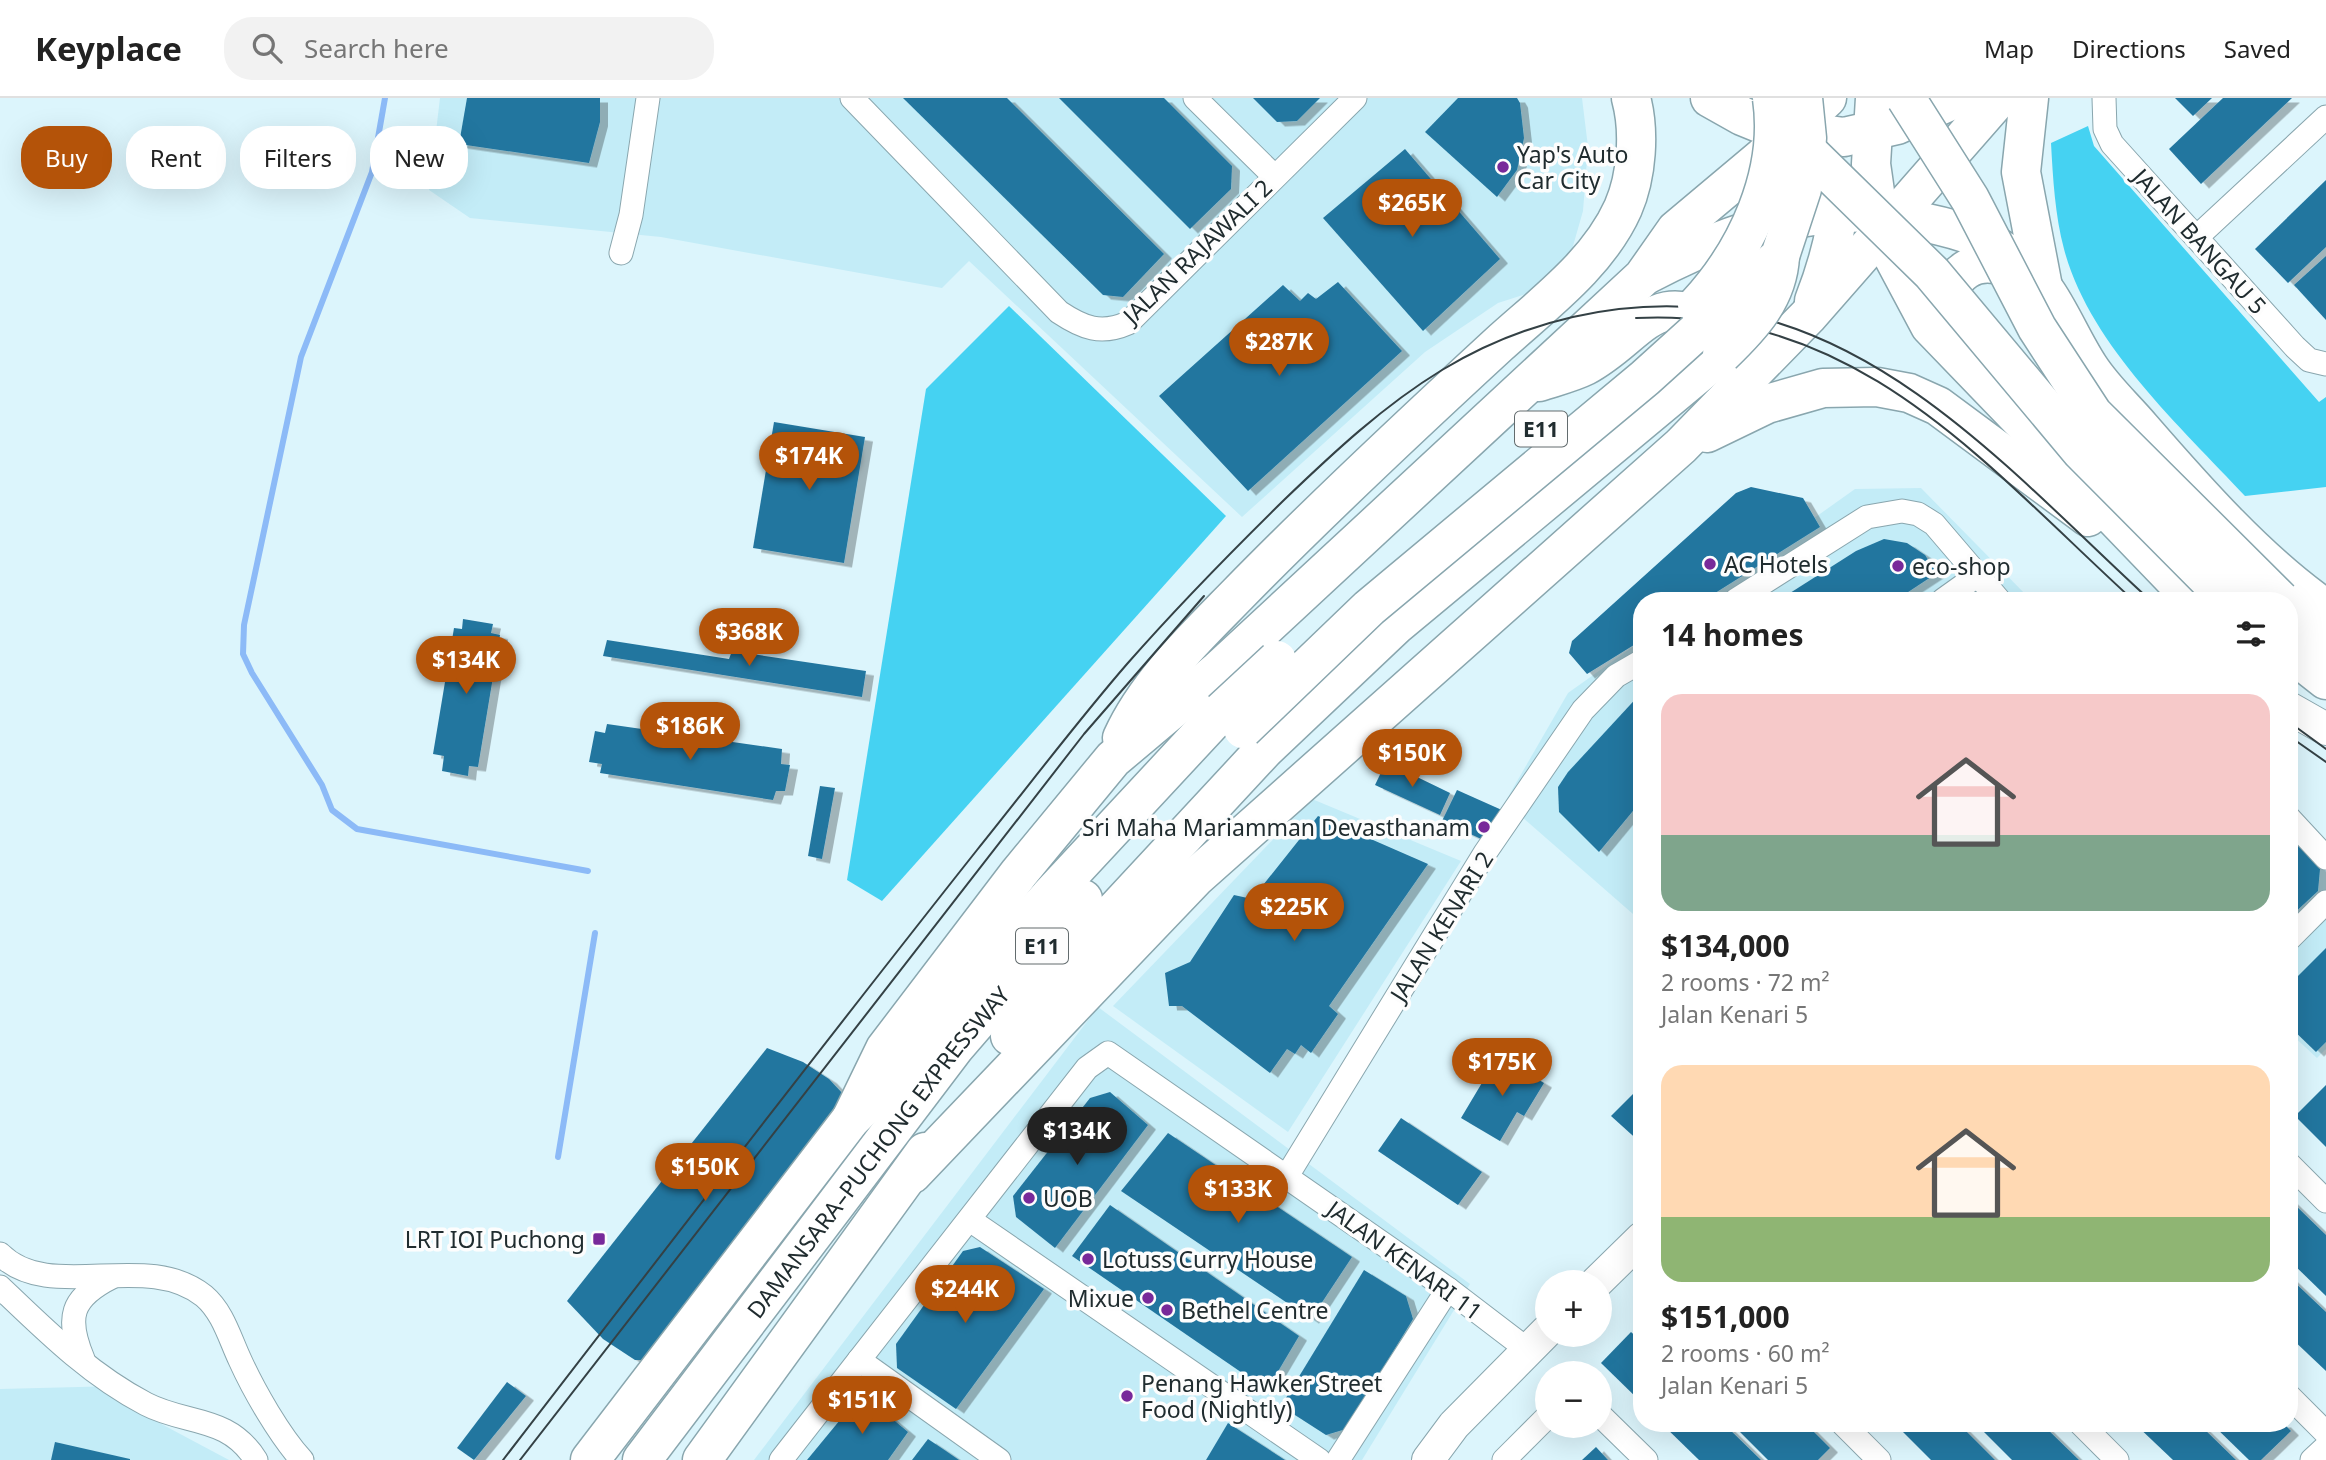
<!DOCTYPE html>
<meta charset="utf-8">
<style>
body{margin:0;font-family:"Noto Sans",sans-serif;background:#f2f2f2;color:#222;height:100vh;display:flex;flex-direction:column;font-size:26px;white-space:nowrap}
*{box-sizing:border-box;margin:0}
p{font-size:23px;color:#767676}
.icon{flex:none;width:38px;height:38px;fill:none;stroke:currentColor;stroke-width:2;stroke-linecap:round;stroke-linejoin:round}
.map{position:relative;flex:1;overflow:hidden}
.drawer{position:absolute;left:1633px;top:494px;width:665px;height:840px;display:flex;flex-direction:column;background:#fff;border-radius:28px;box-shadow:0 7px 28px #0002}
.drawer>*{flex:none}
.banner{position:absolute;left:21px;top:28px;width:665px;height:63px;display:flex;gap:14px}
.fabs{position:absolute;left:1535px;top:1172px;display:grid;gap:14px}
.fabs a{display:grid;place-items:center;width:77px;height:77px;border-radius:50%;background:#fff;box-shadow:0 7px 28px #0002;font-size:35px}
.price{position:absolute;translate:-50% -60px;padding:0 16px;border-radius:24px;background:#b45309;color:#fff;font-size:23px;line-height:46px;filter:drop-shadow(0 2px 4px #0008)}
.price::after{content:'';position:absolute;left:50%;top:42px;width:21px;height:16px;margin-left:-10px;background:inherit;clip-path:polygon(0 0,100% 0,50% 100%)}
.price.on{background:#222;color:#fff}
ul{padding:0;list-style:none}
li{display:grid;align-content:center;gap:14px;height:371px;padding:0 28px}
li span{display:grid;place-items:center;height:217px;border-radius:21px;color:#555}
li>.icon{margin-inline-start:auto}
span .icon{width:126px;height:126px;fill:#fffc;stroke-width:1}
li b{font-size:30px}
h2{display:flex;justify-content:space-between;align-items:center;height:84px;padding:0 28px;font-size:30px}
.pill{padding:0 24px;border-radius:28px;background:#fff;box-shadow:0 7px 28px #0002;font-size:24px;line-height:63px}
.pill.on{background:#b45309;color:#fff}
header{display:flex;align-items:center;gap:42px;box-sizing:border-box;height:98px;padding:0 35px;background:#fff;border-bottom:2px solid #e0e0e0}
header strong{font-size:33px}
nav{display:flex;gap:38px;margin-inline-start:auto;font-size:24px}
.search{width:490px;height:63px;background:#f2f2f2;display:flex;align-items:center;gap:18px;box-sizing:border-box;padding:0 24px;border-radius:28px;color:#767676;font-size:26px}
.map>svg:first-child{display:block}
</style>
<header>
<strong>Keyplace</strong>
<div class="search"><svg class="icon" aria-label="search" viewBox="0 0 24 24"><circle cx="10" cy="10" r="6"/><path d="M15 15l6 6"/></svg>Search here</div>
<nav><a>Map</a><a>Directions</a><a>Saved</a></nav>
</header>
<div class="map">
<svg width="2326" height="1362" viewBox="0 0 2326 1362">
<defs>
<filter id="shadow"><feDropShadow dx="8" dy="4.5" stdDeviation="0" flood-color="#0004"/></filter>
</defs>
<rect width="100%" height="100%" fill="#dcf5fc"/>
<g fill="#c3ecf7">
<polygon points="440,0 1582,0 1588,49 1583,113 1571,155 1541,191 1498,205 1425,254 1242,419 969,163 942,190 661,139 470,120 429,92"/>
<polygon points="1921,390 2031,502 1699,502 1855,391"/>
<polygon points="1641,543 1641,823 1505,704 1568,595"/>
<polygon points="1312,701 1461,763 1288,1034 1113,908"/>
<polygon points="2289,731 2326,770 2326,951 2317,960 2289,934"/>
<polygon points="1098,909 1470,1186 1362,1362 754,1362"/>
<polygon points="118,1288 137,1313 229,1362 0,1362 0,1291"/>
</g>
<g fill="#45d2f2">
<path d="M2088 28 2094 48 2319 304 2326 299V389L2245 398C2180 328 2089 246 2064 151 2055 117 2053 81 2051 45Z"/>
<polygon points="1009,208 1226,418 882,803 847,782 926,291"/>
</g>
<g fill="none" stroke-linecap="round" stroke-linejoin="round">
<g stroke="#8cbaf7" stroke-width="6">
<polyline points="385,0 372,74 301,259 244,527 243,556 252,575 322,687 332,712 357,731 588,773"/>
<polyline points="558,1059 595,835"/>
</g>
</g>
<g fill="#24769f" filter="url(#shadow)">
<polygon points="467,0 600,0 600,24 589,65 459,46"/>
<polygon points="903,0 1007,0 1164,156 1123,199 1103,197"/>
<polygon points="1059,0 1164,0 1232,68 1231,91 1190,131"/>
<polygon points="1253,0 1320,0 1297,23 1277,24"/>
<polygon points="1458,0 1517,0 1520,5 1524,40 1517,72 1497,99 1425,34"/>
<polygon points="2175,0 2212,0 2193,18"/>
<polygon points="2223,0 2292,0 2201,86 2169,51"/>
<polygon points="1405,51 1500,161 1423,233 1323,120"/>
<polygon points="2326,82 2326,149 2288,185 2255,151"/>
<polygon points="2326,158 2326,222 2294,187"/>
<polygon points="1338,184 1402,253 1248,393 1159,298 1283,187 1300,203 1308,195 1316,201"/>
<polygon points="774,324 865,339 844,465 753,450"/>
<polygon points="1751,389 1803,400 1820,429 1704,502 1642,502 1642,542 1587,576 1569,555 1572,543 1736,395"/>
<polygon points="1884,441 1907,445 1925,457 1937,475 1896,502 1779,502 1856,453"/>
<polygon points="463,521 493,526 491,535 500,537 478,669 469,668 468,678 442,673 444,658 433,656 454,530 462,531"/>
<polygon points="607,542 729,561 732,553 866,573 862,599 603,558"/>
<polygon points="1642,594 1642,702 1599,754 1559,714 1558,689 1568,674"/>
<polygon points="607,626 782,651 781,666 790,667 785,693 776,693 773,702 600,675 602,666 589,664 595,633 605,635"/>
<polygon points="1386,664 1450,695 1440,717 1375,687"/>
<polygon points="820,688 835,690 822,761 808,758"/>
<polygon points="1457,692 1504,713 1490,745 1442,723"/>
<polygon points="1318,718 1428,766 1329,908 1338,916 1311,955 1301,947 1295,956 1287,951 1270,975 1182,908 1169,908 1165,875 1190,864 1234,797 1252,801"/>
<polygon points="2289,737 2320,771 2318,793 2289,820"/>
<polygon points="2326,850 2326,944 2316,954 2289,928 2289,887"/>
<polygon points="767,950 803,964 829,981 845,998 644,1262 635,1262 603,1241 567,1203"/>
<polygon points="1498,958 1544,985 1524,1018 1517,1014 1500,1043 1461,1020"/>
<polygon points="1642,987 1642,1046 1611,1018"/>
<polygon points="2326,987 2326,1049 2295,1018"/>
<polygon points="1110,994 1148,1027 1055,1150 1016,1119 1013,1098 1090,1000"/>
<polygon points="1401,1020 1482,1074 1458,1107 1378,1053"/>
<polygon points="1168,1035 1352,1159 1311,1221 1121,1093"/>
<polygon points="2289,1101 2326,1137 2326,1198 2289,1162"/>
<polygon points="1110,1107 1299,1238 1267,1292 1072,1158"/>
<polygon points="980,1149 1044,1191 956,1311 897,1270 896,1246 963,1153"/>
<polygon points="1364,1172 1406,1198 1413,1221 1346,1331 1326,1337 1281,1308"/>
<polygon points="2289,1179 2326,1214 2326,1273 2289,1238"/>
<polygon points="1631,1234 1642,1244 1642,1305 1601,1265"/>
<polygon points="507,1284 526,1298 474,1362 457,1350"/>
<polygon points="871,1303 908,1334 888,1362 807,1362 854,1305"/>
<polygon points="1228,1325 1285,1362 1206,1362"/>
<polygon points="1661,1325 1723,1325 1761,1362 1699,1362"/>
<polygon points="1731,1325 1805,1325 1830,1350 1818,1362 1768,1362"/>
<polygon points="1894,1325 1958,1325 1995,1362 1931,1362"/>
<polygon points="1975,1325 2041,1325 2079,1362 2012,1362"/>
<polygon points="2134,1325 2198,1325 2236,1362 2173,1362"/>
<polygon points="2211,1325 2283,1325 2291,1333 2261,1362 2249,1362"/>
<polygon points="928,1341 946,1353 959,1362 912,1362"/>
<polygon points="55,1344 130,1361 130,1362 51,1362"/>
<polygon points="1596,1349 1608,1362 1582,1362"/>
</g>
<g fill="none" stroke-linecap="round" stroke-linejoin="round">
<defs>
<g id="street">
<path d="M852 0 1059 214C1083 230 1101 237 1128 225L1355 0"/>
<polyline points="1195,0 1274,78"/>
<polyline points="2104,0 2105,31 2112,46 2295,249 2309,262 2326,266"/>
<polyline points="2198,138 2326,19"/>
<polyline points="621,155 631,117 648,0"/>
<polyline points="1736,502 1867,419 1902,413 1918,416 1934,426 1999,502"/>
<polyline points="1943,502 1978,477"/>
<polyline points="2289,720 2326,760"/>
<polyline points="2289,841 2326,804"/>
<polyline points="2289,1066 2326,1103"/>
<polyline points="1287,1078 1485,755 1583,612 1616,578 1642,563"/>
<polyline points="970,1122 1319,1362"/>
<path d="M0 1156C50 1206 146 1151 204 1198 223 1214 230 1241 240 1262 254 1293 280 1338 302 1362"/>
<path d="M0 1189C45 1232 90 1277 146 1306 186 1327 228 1317 256 1362"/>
<path d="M83 1261C66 1220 70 1200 112 1179"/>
<polyline points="859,1262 999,1362"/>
<polyline points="2289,1298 2326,1335"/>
<polyline points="1600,1317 1646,1362"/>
<polyline points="1842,1325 1879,1362"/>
<polyline points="2080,1325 2117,1362"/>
<polyline points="781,1362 1087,970 1108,955 1448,1191 1528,1252"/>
<polyline points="1338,1362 1448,1191"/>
<polyline points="1504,1362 1547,1319"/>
<polyline points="2312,1362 2326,1349"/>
</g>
<g id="secondary">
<polyline points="2289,610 2326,631"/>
<polyline points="1596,1185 1642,1140"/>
<polyline points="1428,1362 1454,1327 1547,1233"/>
</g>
<g id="highway">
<polyline points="1710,0 1742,18 1769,29 1844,39 1897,27 1957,0"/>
<polyline points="1875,0 1871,66 1878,115 1890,153 1930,228 2194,502"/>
<polyline points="2029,0 2021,74 2043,189"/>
<path d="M1648 176C1718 139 1794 111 1875 115 1892 116 1910 122 1927 125 1960 132 1993 142 2019 164 2053 191 2066 234 2089 269 2103 291 2124 310 2141 330 2194 391 2259 465 2326 511"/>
<path d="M1814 203C1828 167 1838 130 1840 92"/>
<path d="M1932 223C1951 177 1973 148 2023 177"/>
<path d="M1539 284C1554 279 1571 275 1585 268 1641 238 1655 182 1725 233"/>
<polyline points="1707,335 1767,306 1823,290 1877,289 1909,295 1938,308 2088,419"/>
<polyline points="2289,512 2326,542"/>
<polyline points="2289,553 2326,582"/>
<path d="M1122 640C1147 585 1196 539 1238 496 1322 410 1410 328 1499 246 1543 206 1598 166 1623 110 1637 78 1640 33 1631 0"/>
<polyline points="1010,938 1070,861 1264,652 1395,528 1722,256"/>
<polyline points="851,1021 885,951 1019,775 1113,661 1219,572 1643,179 1676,132 1763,59 1827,0"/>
<polyline points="912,1076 1195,780 1681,348 1808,218 1999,0"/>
<polyline points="590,1362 851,1021 919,955 979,878 1049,799 1222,613"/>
<path id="s1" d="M642 1362 955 949 1083 801"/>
<polyline points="702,1362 925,1054"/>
</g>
</defs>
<use href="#street" stroke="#89a6ae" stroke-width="25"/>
<use href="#secondary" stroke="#89a6ae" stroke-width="34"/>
<use href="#highway" stroke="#89a6ae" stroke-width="41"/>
<use href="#street" stroke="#fff" stroke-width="23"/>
<use href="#secondary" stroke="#fff" stroke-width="32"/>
<use href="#highway" stroke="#fff" stroke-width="38"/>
<g stroke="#344145" stroke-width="2">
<path d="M1636 220C1858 209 1984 366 2133 502"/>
<polyline points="2289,624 2326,651"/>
<polyline points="2289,638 2326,664"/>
<path d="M503 1362C660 1158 817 954 977 752 1027 690 1075 626 1127 566 1177 509 1230 455 1284 402 1333 355 1383 308 1442 272 1523 223 1619 200 1714 211 1891 232 2025 388 2150 502"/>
<polyline points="520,1362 1084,636 1204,498"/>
</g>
<defs>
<g id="highway-bridge">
<polyline points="1906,0 1970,101 2037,230 2093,316 2280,502"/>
<polyline points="1792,38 1932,175 2081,353 2229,502"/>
<path d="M1697 207C1747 153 1783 75 1772 0"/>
<path d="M1722 256C1751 228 1778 200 1780 158"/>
<polyline points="1222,613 1277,562"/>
<polyline points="1243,631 1369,510 1645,280 1780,158 1802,91 1807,40 1803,0"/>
</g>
</defs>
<use href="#highway-bridge" stroke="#89a6ae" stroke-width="41" stroke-linecap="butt"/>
<use href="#highway-bridge" stroke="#fff" stroke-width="38"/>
</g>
<g fill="#78299a" stroke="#fdfdfd" stroke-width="2.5">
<circle cx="1503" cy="69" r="7"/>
<circle cx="1710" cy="466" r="7"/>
<circle cx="1898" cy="468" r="7"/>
<circle cx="1484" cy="729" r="7"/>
<circle cx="1029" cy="1100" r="7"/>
<rect x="592" y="1134" width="14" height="14" rx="3.5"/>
<circle cx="1088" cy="1161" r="7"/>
<circle cx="1148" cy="1200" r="7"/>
<circle cx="1167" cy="1212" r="7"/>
<circle cx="1127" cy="1298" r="7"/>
</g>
<g text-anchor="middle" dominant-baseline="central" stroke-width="7" stroke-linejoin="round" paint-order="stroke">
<g fill="#fdfdfd" stroke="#626b6d" stroke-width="2">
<rect x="1515" y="313.5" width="52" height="35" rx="5"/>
<rect x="1016" y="830.5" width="52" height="35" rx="5"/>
</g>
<g font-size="21" font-weight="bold" fill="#202c2f">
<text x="1541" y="331">E11</text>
<text x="1042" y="848">E11</text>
</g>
<g font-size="23" fill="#202c2f" stroke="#fdfdfd" text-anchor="start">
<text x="1517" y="56">Yap's Auto<tspan x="1517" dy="26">Car City</tspan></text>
<text x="1724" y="466">AC Hotels</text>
<text x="1912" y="468">eco-shop</text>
<text x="1470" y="729" text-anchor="end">Sri Maha Mariamman Devasthanam</text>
<text x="1043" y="1100">UOB</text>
<text x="585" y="1141" text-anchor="end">LRT IOI Puchong</text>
<text x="1102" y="1161">Lotuss Curry House</text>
<text x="1134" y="1200" text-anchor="end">Mixue</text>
<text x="1181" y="1212">Bethel Centre</text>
<text x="1141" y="1285">Penang Hawker Street<tspan x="1141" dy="26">Food (Nightly)</tspan></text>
</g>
<g font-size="23" fill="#202c2f" stroke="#fdfdfd">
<text transform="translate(2200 143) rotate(48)">JALAN BANGAU 5</text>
<text transform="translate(1197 153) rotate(-44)">JALAN RAJAWALI 2</text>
<text transform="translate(1441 828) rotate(-58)">JALAN KENARI 2</text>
<text stroke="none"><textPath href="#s1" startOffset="388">DAMANSARA–PUCHONG EXPRESSWAY</textPath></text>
<text transform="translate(1405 1162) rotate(36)">JALAN KENARI 11</text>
</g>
</g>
</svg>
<div class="fabs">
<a>+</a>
<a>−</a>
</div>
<b class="price" style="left:1412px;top:141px">$265K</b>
<b class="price" style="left:1279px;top:280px">$287K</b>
<b class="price" style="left:809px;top:394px">$174K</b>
<b class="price" style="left:749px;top:570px">$368K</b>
<b class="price" style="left:466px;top:598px">$134K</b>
<b class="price" style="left:690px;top:664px">$186K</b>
<b class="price" style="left:1412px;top:691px">$150K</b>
<b class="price" style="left:1294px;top:845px">$225K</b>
<b class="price" style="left:1502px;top:1000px">$175K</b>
<b class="price on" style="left:1077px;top:1069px">$134K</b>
<b class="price" style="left:705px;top:1105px">$150K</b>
<b class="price" style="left:1238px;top:1127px">$133K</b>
<b class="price" style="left:965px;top:1227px">$244K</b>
<b class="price" style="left:862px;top:1338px">$151K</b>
<div class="banner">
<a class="pill on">Buy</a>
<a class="pill">Rent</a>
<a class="pill">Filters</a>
<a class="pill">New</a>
</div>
<section class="drawer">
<h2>14 homes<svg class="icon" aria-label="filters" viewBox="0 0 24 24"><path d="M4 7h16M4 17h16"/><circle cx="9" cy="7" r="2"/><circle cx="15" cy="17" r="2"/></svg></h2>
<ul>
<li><span style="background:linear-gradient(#f6c9c9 65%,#7fa58c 0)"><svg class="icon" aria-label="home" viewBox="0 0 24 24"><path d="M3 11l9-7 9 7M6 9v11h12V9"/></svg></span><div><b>$134,000</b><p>2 rooms · 72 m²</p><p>Jalan Kenari 5</p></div></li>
<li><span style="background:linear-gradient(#ffd9b3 70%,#8fb573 0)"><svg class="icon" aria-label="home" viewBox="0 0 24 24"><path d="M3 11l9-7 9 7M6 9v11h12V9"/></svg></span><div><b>$151,000</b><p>2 rooms · 60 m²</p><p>Jalan Kenari 5</p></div></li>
</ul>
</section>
</div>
